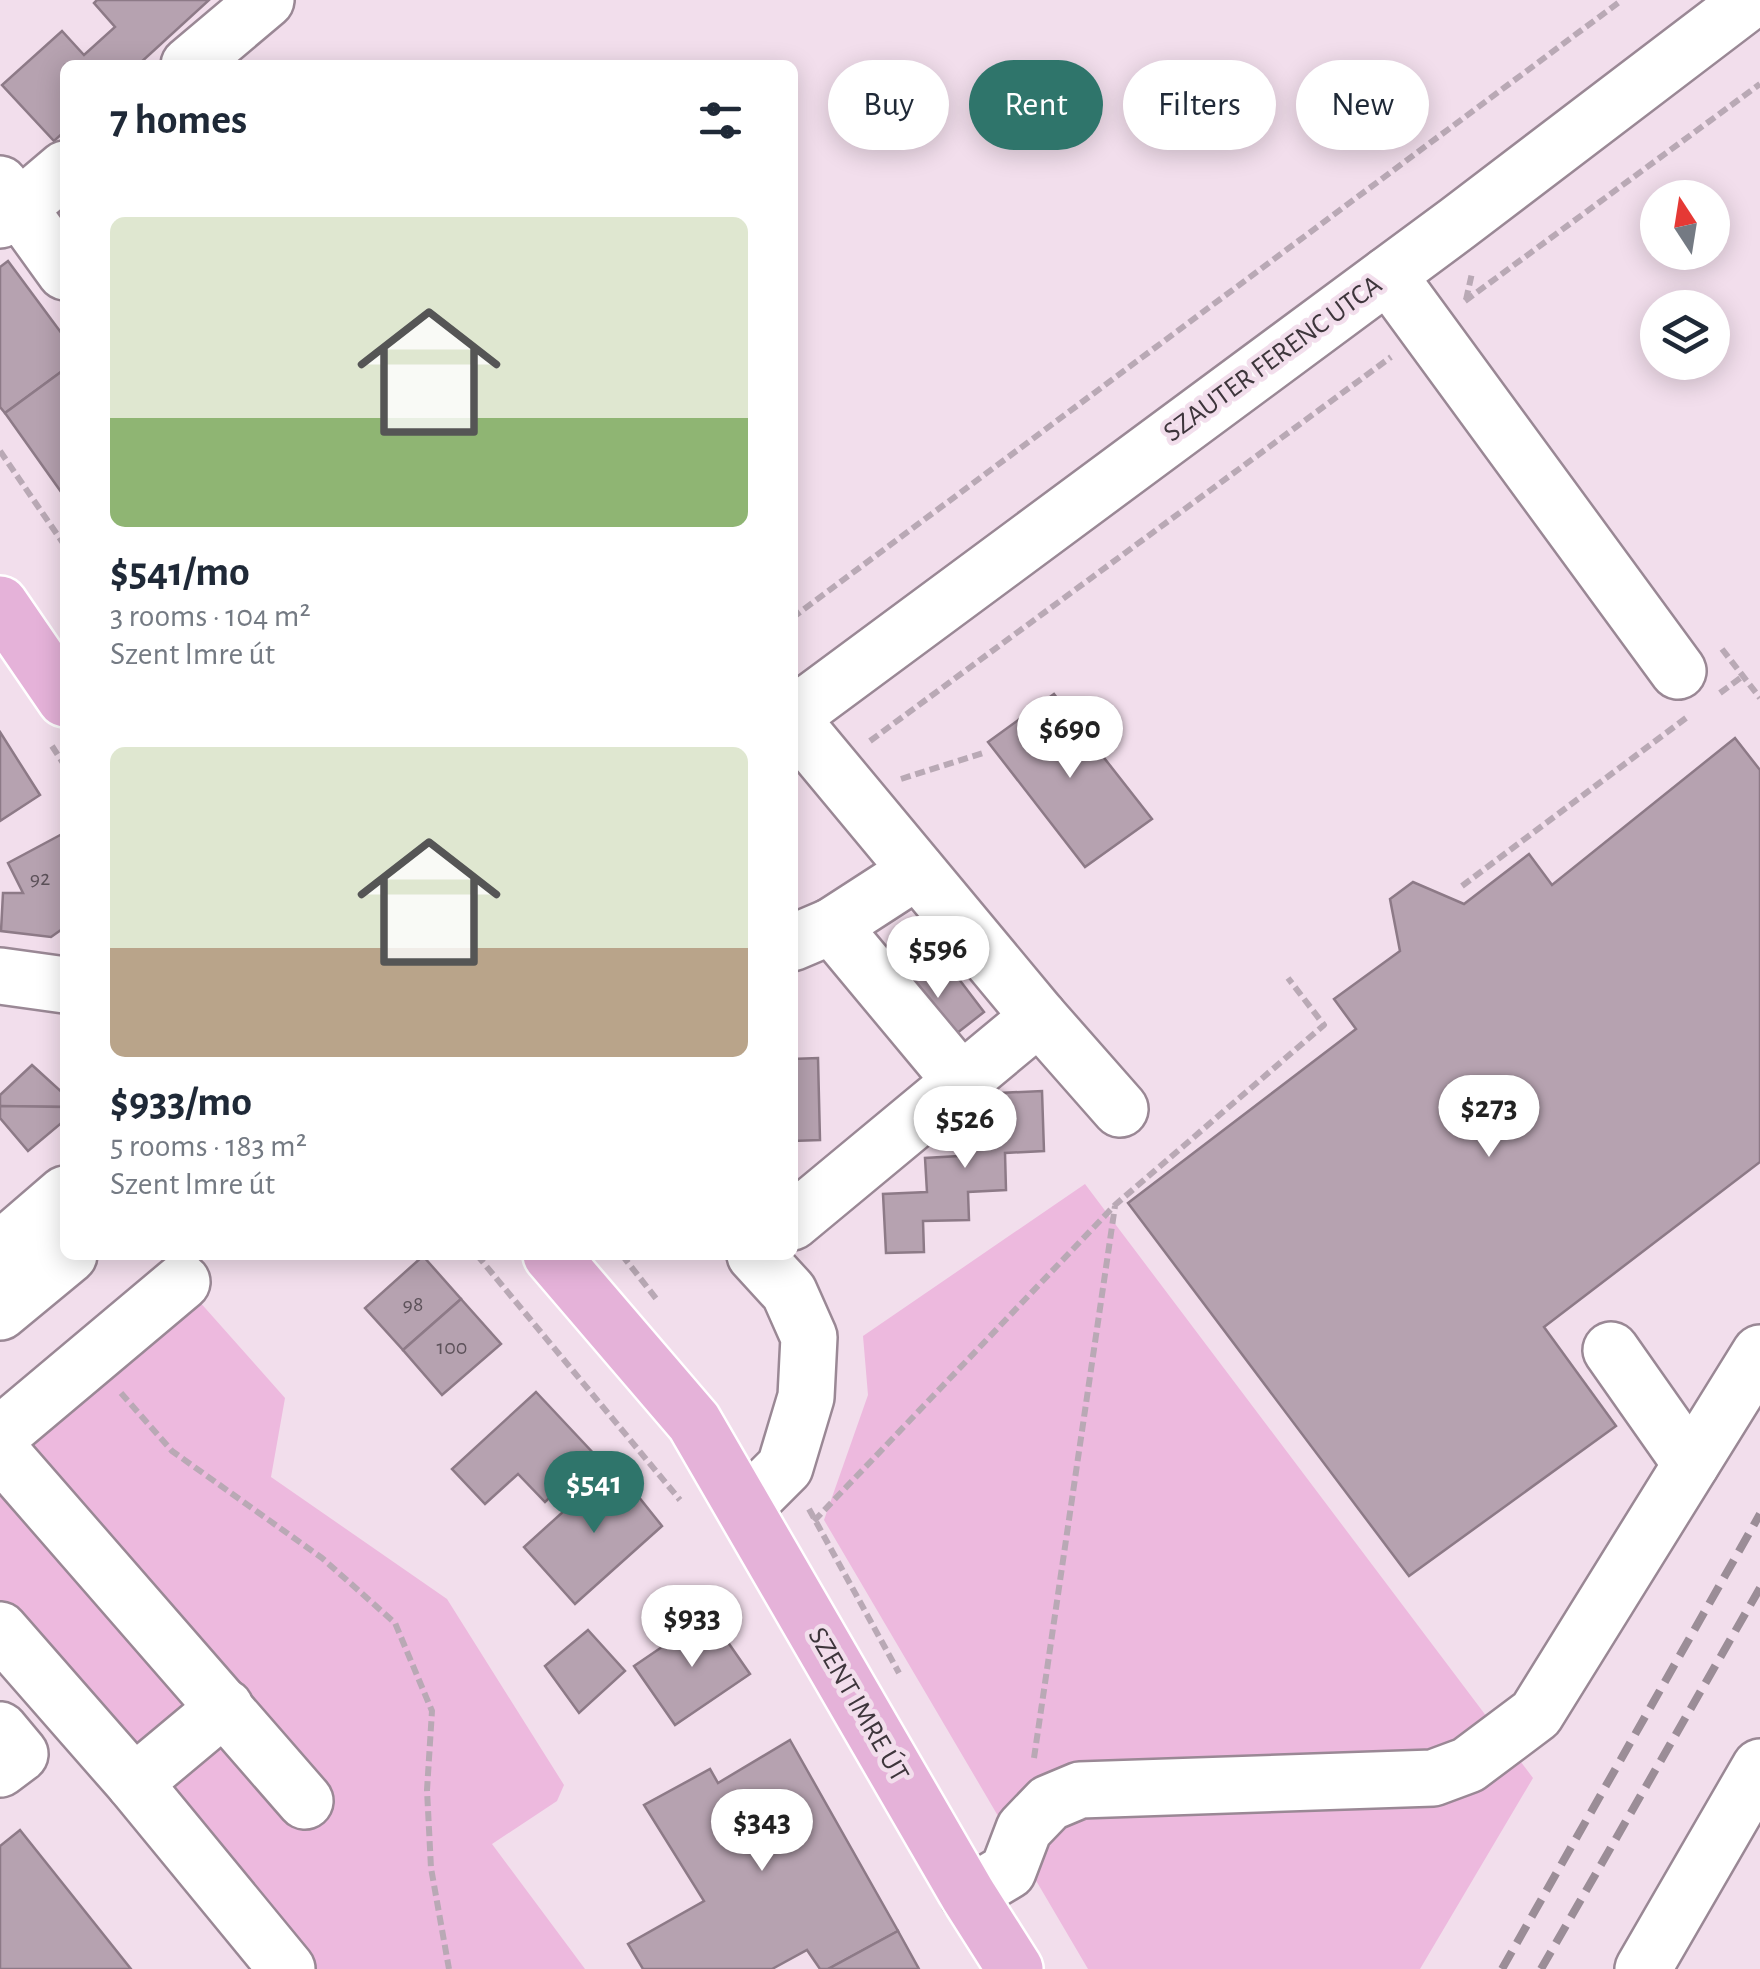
<!DOCTYPE html>
<meta charset="utf-8">
<style>
body{margin:0;font-family:"Alegreya Sans",sans-serif;background:#f6f6f7;color:#1f2937;height:100vh;display:flex;flex-direction:column;font-size:38px;white-space:nowrap}
*{box-sizing:border-box;margin:0}
p{font-size:32px;color:#747a83}
.icon{flex:none;width:55px;height:55px;fill:none;stroke:currentColor;stroke-width:2;stroke-linecap:round;stroke-linejoin:round}
.map{position:relative;flex:1;overflow:hidden}
.side{position:absolute;left:60px;top:60px;width:738px;height:1200px;display:flex;flex-direction:column;background:#fff;border-radius:15px;box-shadow:0 5px 25px #0003}
.side>*{flex:none}
.top-card{position:absolute;left:828px;top:60px;width:782px;height:90px;display:flex;gap:20px}
.needle{width:65px;rotate:348deg}
.tools{position:absolute;left:1640px;top:180px;display:grid;gap:20px}
.tools a{display:grid;place-items:center;width:90px;height:90px;border-radius:50%;background:#fff;box-shadow:0 5px 25px #0003;font-size:50px}
.price{position:absolute;translate:-50% -85px;padding:0 22px;border-radius:35px;background:#fff;color:#222;font-size:32px;line-height:65px;filter:drop-shadow(0 2px 5px #0008)}
.price::after{content:'';position:absolute;left:50%;top:60px;width:30px;height:22px;margin-left:-15px;background:inherit;clip-path:polygon(0 0,100% 0,50% 100%)}
.price.selected{background:#2f756b;color:#fff}
ul{padding:0;list-style:none}
li{display:grid;align-content:center;gap:20px;height:530px;padding:0 50px}
li span{display:grid;place-items:center;height:310px;border-radius:15px;color:#555}
li>.icon{margin-inline-start:auto}
span .icon{width:180px;height:180px;fill:#fffc;stroke-width:1}
li b{font-size:42px}
h2{display:flex;justify-content:space-between;align-items:center;height:120px;padding:0 50px;font-size:42px}
.pill{padding:0 35px;border-radius:45px;background:#fff;box-shadow:0 5px 25px #0003;font-size:35px;line-height:90px}
.pill.selected{background:#2f756b;color:#fff}
.map>svg:first-child{display:block}
</style>
<div class="map">
<svg width="1760" height="1969" viewBox="0 0 1760 1969">
<rect width="100%" height="100%" fill="#f2deec"/>
<g fill="#edb9de">
<polygon points="1085,1184 1533,1778 1420,1969 1088,1969 824,1520 868,1395 863,1336"/>
<polygon points="182,1282 285,1398 271,1477 447,1599 564,1785 557,1801 492,1844 585,1969 287,1969 0,1630 0,1435"/>
</g>
<g fill="#b6a2b0" stroke="#8d7a87" stroke-width="2.5">
<polygon points="97,0 209,0 138,65 65,65 65,131 54,141 2,85 62,31 84,55 115,27 94,3"/>
<polygon points="8,261 65,338 65,369 5,413 0,407 0,267"/>
<polygon points="65,369 65,495 64,496 5,413"/>
<polygon points="1054,694 1152,819 1085,867 988,742"/>
<polygon points="0,732 40,795 0,821"/>
<polygon points="1735,738 1760,770 1760,1162 1544,1327 1616,1426 1409,1576 1128,1203 1356,1029 1334,999 1400,951 1390,899 1413,882 1464,904 1529,854 1552,885"/>
<polygon points="64,833 65,927 51,937 1,931 3,893 23,893 8,863"/>
<polygon points="939,953 984,1012 938,1048 892,990"/>
<polygon points="818,1058 820,1140 792,1141 792,1059"/>
<polygon points="32,1065 65,1095 65,1107 0,1106 0,1095"/>
<polygon points="1042,1091 1044,1151 1005,1153 1006,1190 968,1192 969,1220 923,1221 924,1252 886,1253 883,1194 927,1192 925,1158 959,1156 958,1125 1000,1123 999,1093"/>
<polygon points="0,1106 65,1107 65,1120 28,1151 0,1118"/>
<polygon points="423,1256 461,1299 403,1350 365,1308"/>
<polygon points="461,1299 501,1344 442,1395 403,1350"/>
<polygon points="536,1392 595,1455 545,1502 518,1474 485,1504 452,1469"/>
<polygon points="614,1466 662,1526 575,1604 524,1547"/>
<polygon points="709,1615 750,1674 675,1725 634,1666"/>
<polygon points="588,1630 625,1671 579,1713 545,1666"/>
<polygon points="790,1740 898,1931 828,1969 820,1969 807,1950 772,1969 643,1969 628,1944 704,1901 644,1805 710,1769 718,1783"/>
<polygon points="20,1830 131,1969 0,1969 0,1846"/>
<polygon points="898,1931 919,1969 828,1969"/>
</g>
<g fill="none" stroke-linecap="round" stroke-linejoin="round">
<defs>
<g id="minor">
<polyline points="189,65 266,0"/>
<polyline points="0,184 19,208 65,169"/>
<polyline points="0,220 19,208 65,272"/>
<polyline points="1388,275 1678,671"/>
<polyline points="792,716 1458,223 1751,0"/>
<polyline points="792,720 1039,1017 792,1222"/>
<polyline points="832,926 962,1082"/>
<polyline points="792,943 832,926 917,871"/>
<polyline points="0,976 65,985"/>
<polyline points="1039,1017 1120,1109"/>
<polyline points="0,1250 65,1194"/>
<polyline points="0,1312 69,1255"/>
<polyline points="1611,1350 1691,1464"/>
<polyline points="0,1435 182,1282"/>
<polyline points="0,1451 305,1801"/>
<polyline points="745,1507 785,1467 806,1397 809,1337 789,1292 755,1255"/>
<polyline points="0,1630 134,1783 287,1969"/>
<polyline points="0,1730 20,1754 0,1769"/>
<polyline points="134,1783 225,1707"/>
<polyline points="968,1895 1008,1871 1024,1829 1049,1803 1080,1790 1433,1778 1468,1765 1536,1714 1760,1353"/>
<polyline points="1643,1969 1760,1767"/>
</g>
<g id="major">
<polyline points="0,604 65,699"/>
<polyline points="551,1255 694,1422 968,1895 1015,1969"/>
</g>
</defs>
<use href="#minor" stroke="#9a8895" stroke-width="60"/>
<use href="#major" stroke="#fff" stroke-width="60"/>
<g stroke="#b9a9b5" stroke-width="6" stroke-dasharray="10 5" stroke-linecap="butt">
<polyline points="1466,300 1472,273"/>
<polyline points="1465,301 1760,84"/>
<polyline points="0,451 65,546"/>
<polyline points="792,618 1622,0"/>
<polyline points="1722,649 1760,698"/>
<polyline points="1720,693 1743,676"/>
<polyline points="870,741 1391,357"/>
<polyline points="52,746 65,766"/>
<polyline points="901,779 983,753"/>
<polyline points="1462,886 1686,718"/>
<polyline points="477,1255 680,1500"/>
<polyline points="622,1255 658,1301"/>
<polyline points="121,1393 172,1451 322,1558 395,1623 432,1711 427,1790 431,1868 449,1969"/>
<polyline points="809,1509 899,1673"/>
<polyline points="814,1521 1115,1205 1324,1025 1288,978"/>
<polyline points="1034,1758 1115,1206"/>
</g>
<use href="#minor" stroke="#fff" stroke-width="55"/>
<use href="#major" stroke="#e5b2d9" stroke-width="55"/>
<g stroke="#9b8d97" stroke-width="8" stroke-dasharray="20 10" stroke-linecap="butt">
<polyline points="1502,1969 1760,1514"/>
<polyline points="1541,1969 1760,1588"/>
</g>
</g>
<g text-anchor="middle" dominant-baseline="central" stroke-width="9" stroke-linejoin="round" paint-order="stroke">
<g font-size="22" fill="#5c5159">
<text x="40" y="878">92</text>
<text x="413" y="1304">98</text>
<text x="452" y="1347">100</text>
</g>
<g font-size="28" fill="#3e363c" stroke="#f2deec">
<text transform="translate(1273 359) rotate(-36)">SZAUTER FERENC UTCA</text>
<text transform="translate(858 1705) rotate(60)">SZENT IMRE ÚT</text>
</g>
</g>
</svg>
<div class="tools">
<a><svg class="needle" viewBox="-14 -14 28 28"><path d="M0-13l5 13h-10z" fill="#e53935"/><path d="M0 13l5-13h-10z" fill="#747a83"/></svg></a>
<a><svg class="icon" aria-label="layers" viewBox="0 0 24 24"><path d="M12 4l9 5-9 5-9-5zM3 14l9 5 9-5"/></svg></a>
</div>
<b class="price" style="left:1070px;top:781px">$690</b>
<b class="price" style="left:938px;top:1001px">$596</b>
<b class="price" style="left:1489px;top:1160px">$273</b>
<b class="price" style="left:965px;top:1171px">$526</b>
<b class="price selected" style="left:594px;top:1536px">$541</b>
<b class="price" style="left:692px;top:1670px">$933</b>
<b class="price" style="left:762px;top:1874px">$343</b>
<div class="top-card">
<a class="pill">Buy</a>
<a class="pill selected">Rent</a>
<a class="pill">Filters</a>
<a class="pill">New</a>
</div>
<section class="side">
<h2>7 homes<svg class="icon" aria-label="filters" viewBox="0 0 24 24"><path d="M4 7h16M4 17h16"/><circle cx="9" cy="7" r="2"/><circle cx="15" cy="17" r="2"/></svg></h2>
<ul>
<li><span style="background:linear-gradient(#dfe7d0 65%,#8fb573 0)"><svg class="icon" aria-label="home" viewBox="0 0 24 24"><path d="M3 11l9-7 9 7M6 9v11h12V9"/></svg></span><div><b>$541/mo</b><p>3 rooms · 104 m²</p><p>Szent Imre út</p></div></li>
<li><span style="background:linear-gradient(#dfe7d0 65%,#b9a48a 0)"><svg class="icon" aria-label="home" viewBox="0 0 24 24"><path d="M3 11l9-7 9 7M6 9v11h12V9"/></svg></span><div><b>$933/mo</b><p>5 rooms · 183 m²</p><p>Szent Imre út</p></div></li>
</ul>
</section>
</div>
